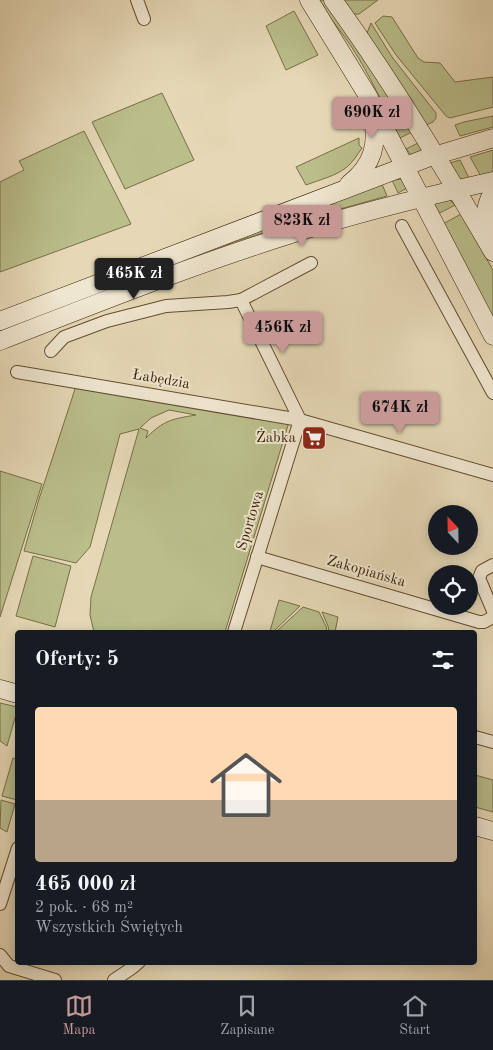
<!DOCTYPE html>
<html lang="pl">
<meta charset="utf-8">
<style>
body{margin:0;font-family:"Old Standard TT",serif;background:#20242c;color:#f1f3f6;height:100vh;display:flex;flex-direction:column;font-size:19px;white-space:nowrap}
*{box-sizing:border-box;margin:0}
p{font-size:16px;color:#9ea1a6}
.icon{flex:none;width:28px;height:28px;fill:none;stroke:currentColor;stroke-width:2;stroke-linecap:round;stroke-linejoin:round}
.map{position:relative;flex:1;overflow:hidden}
.sheet{position:absolute;left:15px;top:630px;width:462px;height:335px;display:flex;flex-direction:column;background:#171b24;border-radius:5px;box-shadow:0 2px 12px #0003}
.sheet>*{flex:none}
.needle{width:32px;rotate:338deg}
.fabs{position:absolute;left:428px;top:505px;display:grid;gap:10px}
.fabs a{display:grid;place-items:center;width:50px;height:50px;border-radius:50%;background:#171b24;box-shadow:0 2px 12px #0003;font-size:25px}
.price{position:absolute;translate:-50% -42px;padding:0 11px;border-radius:5px;background:#c59692;color:#111;font-size:16px;line-height:32px;filter:drop-shadow(0 1px 2px #0008)}
.price::after{content:'';position:absolute;left:50%;top:30px;width:15px;height:11px;margin-left:-8px;background:inherit;clip-path:polygon(0 0,100% 0,50% 100%)}
.price.current{background:#222;color:#fff}
ul{padding:0;list-style:none}
li{display:grid;align-content:center;gap:10px;height:265px;padding:0 20px}
li span{display:grid;place-items:center;height:155px;border-radius:5px;color:#555}
li>.icon{margin-inline-start:auto}
span .icon{width:90px;height:90px;fill:#fffc;stroke-width:1}
li b{font-size:21px}
h2{display:flex;justify-content:space-between;align-items:center;height:60px;padding:0 20px;font-size:21px}
.tab-bar{display:flex;justify-content:space-around;align-items:center;height:70px;border-top:1px solid #363941;background:#171b24;font-size:14px;color:#9ea1a6}
.tab-bar a{display:grid;justify-items:center;gap:2px}
.tab-bar .current{color:#c59692}
.map>svg:first-child{display:block}
</style>
<div class="map">
<svg width="493" height="980" viewBox="0 0 493 980">
<rect width="100%" height="100%" fill="#e6d8b6"/>
<filter id="stains"><feTurbulence type="fractalNoise" baseFrequency=".004" numOctaves="4"/><feColorMatrix values="0 0 0 0 .2 0 0 0 0 .09 0 0 0 0 .02 0 0 0 .5 -.17"/></filter>
<radialGradient id="worn" r=".72"><stop offset=".6" stop-color="#630" stop-opacity="0"/><stop offset="1" stop-color="#630" stop-opacity=".3"/></radialGradient>
<g fill="#b9be8b" stroke="#796e46" fill-rule="evenodd">
<path d="M316 0H326L414 131 400 138C384 107 370 75 351 46 340 30 328 15 316 0Z"/>
<polygon points="341,0 378,0 359,14 352,14"/>
<polygon points="294,11 318,55 286,70 266,26"/>
<polygon points="383,16 392,17 418,58 424,62 440,63 455,82 493,77 493,107 450,118 446,116 396,55 375,23"/>
<polygon points="371,23 392,57 436,113 436,118 433,122 424,126 368,38 367,33"/>
<polygon points="162,93 194,160 125,189 92,122"/>
<polygon points="493,116 493,127 460,136 455,125 464,122"/>
<polygon points="84,131 131,224 0,272 0,182 24,170 19,161"/>
<path d="M359 138V145L362 148C357 155 353 162 347 167 336 176 319 180 306 185L296 167Z"/>
<polygon points="420,142 423,150 413,157 406,149"/>
<polygon points="493,150 493,176 482,178 470,157"/>
<polygon points="460,160 470,180 459,180 450,163"/>
<polygon points="402,179 407,188 398,193 392,180"/>
<polygon points="381,182 387,196 326,213 234,242 174,268 175,260"/>
<polygon points="449,199 455,205 436,215 433,202"/>
<polygon points="461,214 493,270 493,322 441,225"/>
<path d="M76 386 289 422 225 632H84H94L90 615 91 597 139 429 120 434 90 547 76 563 24 551 39 499ZM169 410 196 415C172 419 164 420 146 438L148 431 140 428 151 418Z"/>
<polygon points="0,471 42,484 0,617"/>
<polygon points="33,556 71,566 55,627 16,616"/>
<polygon points="279,600 300,606 273,632 270,631"/>
<polygon points="303,607 319,612 326,626 327,632 282,632 277,631"/>
<polygon points="322,612 338,617 335,632 329,632 328,626"/>
<polygon points="0,703 17,707 17,711 7,746 0,741"/>
<polygon points="13,758 17,759 17,800 2,796"/>
<polygon points="475,775 493,780 493,812 475,807"/>
<polygon points="1,800 15,804 7,832 0,828"/>
</g>
<g fill="none" stroke-linecap="round" stroke-linejoin="round">
<defs>
<g id="street">
<polyline points="137,0 144,19"/>
<polyline points="402,226 493,393"/>
<polyline points="241,300 300,420"/>
<polyline points="51,351 64,337 107,321 166,306 228,302 241,300 311,263"/>
<polyline points="17,372 300,420 493,475"/>
<polyline points="257,557 479,622 484,622 493,617"/>
<polyline points="493,565 482,571 479,578 493,611"/>
<polyline points="234,632 300,420"/>
<polyline points="475,737 493,742"/>
<polyline points="0,904 18,848"/>
<polyline points="0,955 9,966 55,980"/>
<polyline points="114,980 132,968 139,962"/>
</g>
<g id="secondary">
<polyline points="309,0 368,96 493,336"/>
<path d="M333 0C391 80 443 166 493 252"/>
<path d="M349 184C373 165 379 144 372 114"/>
<path d="M487 237C484 221 484 206 493 192"/>
<polyline points="0,321 427,158 493,138"/>
<path d="M0 341C98 303 195 264 295 233 360 212 427 196 493 181"/>
<polyline points="0,689 18,694"/>
<polyline points="475,826 493,831"/>
</g>
</defs>
<use href="#street" stroke="#644d2f" stroke-width="14"/>
<use href="#secondary" stroke="#391f02" stroke-width="19"/>
<use href="#street" stroke="#efe6d0" stroke-width="12"/>
<use href="#secondary" stroke="#efe6d0" stroke-width="18"/>
</g>
<defs>
<symbol id="supermarket-square" viewBox="-11 -11 22 22"><rect x="-9" y="-9" width="18" height="18" rx="4" fill="#8f2418" stroke="#efe6d0"/><path d="M-6-5.5h2.5l.6 2H6L4.5 2H-2.5L-4.4-4H-6ZM-1.5 3.2a1.3 1.3 0 1 0 .1 0ZM3 3.2a1.3 1.3 0 1 0 .1 0Z" fill="#fff"/></symbol>
</defs>
<g fill-rule="evenodd">
<use href="#supermarket-square" x="300" y="424" width="28" height="28"/>
</g>
<g text-anchor="middle" dominant-baseline="central" stroke-width="4" stroke-linejoin="round" paint-order="stroke">
<g font-size="15" fill="#391f02" stroke="#efe6d0">
<text transform="translate(161 380) rotate(10)">Łabędzia</text>
<text transform="translate(251 521) rotate(-73)">Sportowa</text>
<text transform="translate(366 572) rotate(16)">Zakopiańska</text>
</g>
<g font-size="15" fill="#391f02" stroke="#efe6d0" text-anchor="end">
<text x="296" y="438">Żabka</text>
</g>
</g>
<rect width="100%" height="100%" filter="url(#stains)"/>
<rect width="100%" height="100%" fill="url(#worn)"/>
</svg>
<div class="fabs">
<a><svg class="needle" viewBox="-14 -14 28 28"><path d="M0-13l5 13h-10z" fill="#e53935"/><path d="M0 13l5-13h-10z" fill="#9ea1a6"/></svg></a>
<a><svg class="icon" aria-label="locate" viewBox="0 0 24 24"><circle cx="12" cy="12" r="6"/><path d="M12 2v4M12 18v4M2 12h4M18 12h4"/></svg></a>
</div>
<b class="price" style="left:372px;top:139px">690K zł</b>
<b class="price" style="left:302px;top:247px">823K zł</b>
<b class="price current" style="left:134px;top:300px">465K zł</b>
<b class="price" style="left:283px;top:354px">456K zł</b>
<b class="price" style="left:400px;top:434px">674K zł</b>
<section class="sheet">
<h2>Oferty: 5<svg class="icon" aria-label="filters" viewBox="0 0 24 24"><path d="M4 7h16M4 17h16"/><circle cx="9" cy="7" r="2"/><circle cx="15" cy="17" r="2"/></svg></h2>
<ul>
<li><span style="background:linear-gradient(#ffd9b3 60%,#b9a48a 0)"><svg class="icon" aria-label="home" viewBox="0 0 24 24"><path d="M3 11l9-7 9 7M6 9v11h12V9"/></svg></span><div><b>465 000 zł</b><p>2 pok. · 68 m²</p><p>Wszystkich Świętych</p></div></li>
</ul>
</section>
</div>
<nav class="tab-bar">
<a class="current"><svg class="icon" aria-label="map" viewBox="0 0 24 24"><path d="M3 6l6-2 6 2 6-2v14l-6 2-6-2-6 2zM9 4v14M15 6v14"/></svg>Mapa</a>
<a><svg class="icon" aria-label="saved" viewBox="0 0 24 24"><path d="M7 4h10v16l-5-4-5 4z"/></svg>Zapisane</a>
<a><svg class="icon" aria-label="home" viewBox="0 0 24 24"><path d="M3 11l9-7 9 7M6 9v11h12V9"/></svg>Start</a>
</nav>
